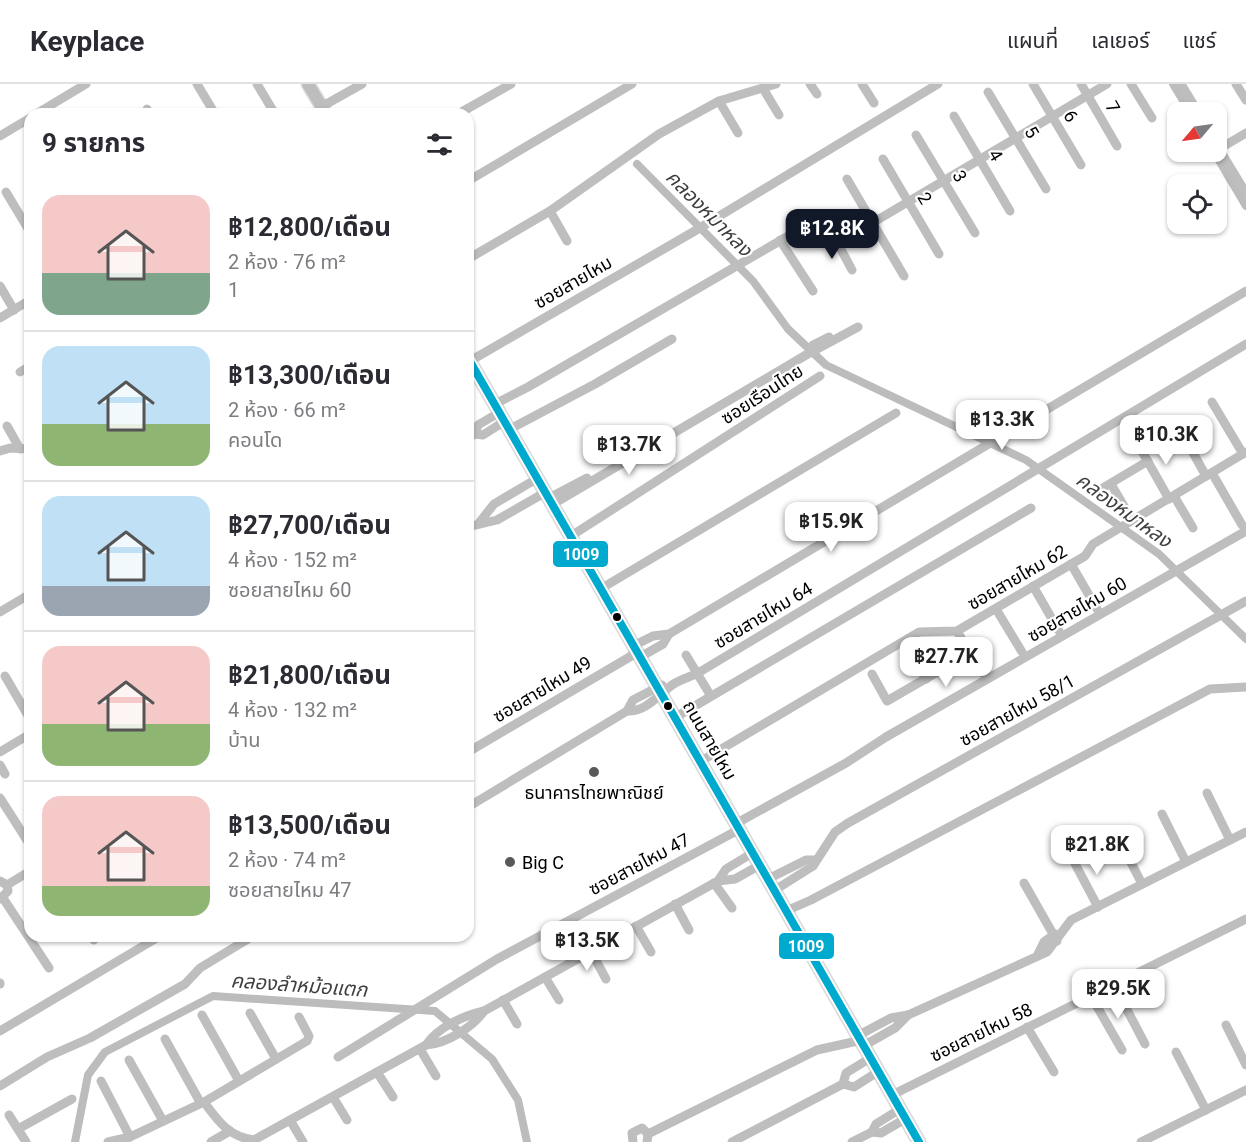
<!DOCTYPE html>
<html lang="th">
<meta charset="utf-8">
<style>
body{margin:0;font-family:Roboto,"Noto Sans Thai",sans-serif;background:#f2f2f3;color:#2b2b33;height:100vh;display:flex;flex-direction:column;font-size:22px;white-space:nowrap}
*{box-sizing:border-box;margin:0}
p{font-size:20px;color:#7c7c81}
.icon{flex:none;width:33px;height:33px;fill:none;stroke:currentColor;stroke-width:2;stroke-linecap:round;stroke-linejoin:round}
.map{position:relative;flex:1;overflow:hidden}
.sheet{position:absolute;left:24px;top:24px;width:450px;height:834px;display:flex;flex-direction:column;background:#fff;border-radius:18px;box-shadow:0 2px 4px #0004}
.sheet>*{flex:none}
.needle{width:39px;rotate:241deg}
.controls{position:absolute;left:1167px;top:18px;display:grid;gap:12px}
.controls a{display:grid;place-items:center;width:60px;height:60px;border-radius:12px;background:#fff;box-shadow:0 2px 4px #0004;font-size:30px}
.price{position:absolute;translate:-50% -51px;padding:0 14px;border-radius:12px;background:#fff;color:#222;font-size:20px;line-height:39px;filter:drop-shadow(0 2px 3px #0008)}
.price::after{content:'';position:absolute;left:50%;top:36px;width:18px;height:14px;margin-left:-9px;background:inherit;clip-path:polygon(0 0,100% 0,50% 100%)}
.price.selected{background:#111827;color:#fff}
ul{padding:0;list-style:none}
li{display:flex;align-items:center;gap:18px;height:150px;padding:0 18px}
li+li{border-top:2px solid #e1e1e2}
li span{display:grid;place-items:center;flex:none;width:168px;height:120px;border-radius:18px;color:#555}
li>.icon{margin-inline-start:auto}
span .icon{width:72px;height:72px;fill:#fffc;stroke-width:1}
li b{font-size:26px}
h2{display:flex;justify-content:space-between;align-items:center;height:72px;padding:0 18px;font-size:26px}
header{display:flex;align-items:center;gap:36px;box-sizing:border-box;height:84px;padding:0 30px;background:#fff;border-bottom:2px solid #e1e1e2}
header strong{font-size:28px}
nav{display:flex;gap:33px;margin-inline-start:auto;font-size:21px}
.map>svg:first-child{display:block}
</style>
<header>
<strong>Keyplace</strong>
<nav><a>แผนที่</a><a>เลเยอร์</a><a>แชร์</a></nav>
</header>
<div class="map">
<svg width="1246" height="1058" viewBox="0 0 1246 1058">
<rect width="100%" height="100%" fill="#fff"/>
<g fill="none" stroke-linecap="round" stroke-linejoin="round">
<g stroke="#bcbcbc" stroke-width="8">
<polyline points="1173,0 1190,28"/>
<polyline points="1214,68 1246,122"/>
<polyline points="637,80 753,197 788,245 826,281 1026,376 1159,470 1246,555"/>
<polyline points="75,1058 88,991 105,968 213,912 435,927 492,975 518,1016 527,1058"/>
</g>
<defs>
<g id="major">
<polyline points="308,0 326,30"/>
<polyline points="468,274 919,1058"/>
</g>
</defs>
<use href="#major" stroke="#dbdbdb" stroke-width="15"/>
<g stroke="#bebebe" stroke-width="9">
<polyline points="197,0 215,30"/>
<polyline points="257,0 275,30"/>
<polyline points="810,0 817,10"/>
<polyline points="862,0 874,19"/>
<polyline points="1033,0 1081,81"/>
<polyline points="1081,0 1117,62"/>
<polyline points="1131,0 1152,34"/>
<polyline points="1181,0 1198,28"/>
<polyline points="1236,0 1246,16"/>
<polyline points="764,6 779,31"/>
<polyline points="988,8 1046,105"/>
<polyline points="719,17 738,49"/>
<polyline points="321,23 362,0"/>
<polyline points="147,25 150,30"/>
<polyline points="36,30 86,0"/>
<polyline points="458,30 511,0"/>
<polyline points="954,32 1010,127"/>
<polyline points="916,51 975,149"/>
<polyline points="0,52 30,34"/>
<polyline points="1216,60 1246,109"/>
<polyline points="1219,65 1246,49"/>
<polyline points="883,75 939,170"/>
<polyline points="847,95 904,192"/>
<polyline points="468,97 632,0"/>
<polyline points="6,108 30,148"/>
<polyline points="550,127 567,157"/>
<polyline points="835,154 852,186"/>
<polyline points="780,156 813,207"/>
<polyline points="468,175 550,127 659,50 719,17 776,0"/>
<polyline points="0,202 14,226"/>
<polyline points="0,234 30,216"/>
<polyline points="813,261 829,253"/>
<polyline points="470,277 693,148 938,0"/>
<polyline points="20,288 30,282"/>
<polyline points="1212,318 1243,370"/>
<path d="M495 320 528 303 790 151C811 147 832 158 852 151L1107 0"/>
<polyline points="1177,340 1206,392"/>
<polyline points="7,342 20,365"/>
<polyline points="510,345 595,300 672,255"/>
<polyline points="475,350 478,341 500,328"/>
<polyline points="468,354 475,350 483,351 505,337"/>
<polyline points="1139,362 1169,415"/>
<polyline points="0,367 10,364 30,365"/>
<polyline points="1212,389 1242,441"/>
<polyline points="1111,400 1125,424"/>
<polyline points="1101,405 1148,377"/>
<polyline points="1174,412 1193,444"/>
<polyline points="549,414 587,394"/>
<polyline points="553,420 806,271 858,243"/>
<polyline points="479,439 494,420 538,394"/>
<polyline points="468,443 497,436 546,408"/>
<polyline points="571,452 820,292"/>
<polyline points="1071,480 1097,525"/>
<polyline points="1033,502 1059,547"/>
<polyline points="602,504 896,329"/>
<polyline points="996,525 1022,568"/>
<polyline points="0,528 30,510"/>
<polyline points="957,547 982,589"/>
<polyline points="909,566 926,595"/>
<polyline points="633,568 635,561 653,552 669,550 1246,207"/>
<polyline points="635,571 642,572 663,560 669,550"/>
<polyline points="686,571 709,609"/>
<polyline points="872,590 887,617 970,569"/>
<polyline points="5,592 30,635"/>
<polyline points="627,627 633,616 662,601"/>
<polyline points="676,633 1031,424"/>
<polyline points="0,668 30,650"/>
<polyline points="468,668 633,571"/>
<polyline points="701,677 919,548 957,547 1085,472 1093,460 1246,368"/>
<polyline points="0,681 5,690"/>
<polyline points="1207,709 1230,756"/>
<polyline points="0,714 30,761"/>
<path d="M468 723 627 627C646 628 658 611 672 601 679 596 690 593 698 589L1246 260"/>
<polyline points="1162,730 1186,778"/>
<polyline points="737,739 846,679 886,653 1246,447"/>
<polyline points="1117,751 1142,800"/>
<polyline points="1072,774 1098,823"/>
<polyline points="768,795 806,776 815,776"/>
<polyline points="0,797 7,801 8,807 0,815"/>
<polyline points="718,797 735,795 760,781"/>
<polyline points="714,799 732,824"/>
<polyline points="1024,799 1057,857"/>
<polyline points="7,801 30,787"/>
<polyline points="775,806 813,782 835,748 848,739 1246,517"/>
<polyline points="3,814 49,884"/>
<polyline points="675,820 689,846"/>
<polyline points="786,827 811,816 1210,605 1246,603"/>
<polyline points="636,842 651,868"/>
<polyline points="91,852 94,856"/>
<polyline points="591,867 606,895"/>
<polyline points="1038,870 1044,858 1055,850"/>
<polyline points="545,893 559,916"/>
<polyline points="0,899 0,900"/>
<polyline points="1114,901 1145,960"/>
<polyline points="1091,912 1122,966"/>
<polyline points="503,916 517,940"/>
<polyline points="250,929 276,975"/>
<polyline points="202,931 239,997"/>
<polyline points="1226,941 1246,981"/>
<polyline points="1027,943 1054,988"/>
<polyline points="0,947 160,852"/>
<polyline points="859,951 891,934 908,931 1047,868 1071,836 1246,748"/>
<polyline points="165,955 200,1018"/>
<path d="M426 961C446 960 473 943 484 927"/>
<polyline points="865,961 895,944 908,931"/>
<polyline points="420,965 436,992"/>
<polyline points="1176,968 1206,1026"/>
<polyline points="338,973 497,875 740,745"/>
<polyline points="129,976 163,1037"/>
<polyline points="377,988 393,1013"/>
<polyline points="101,997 130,1053"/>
<polyline points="843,1000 846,989 872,973"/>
<polyline points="0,1002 47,973 90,954 185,900 200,884 253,852"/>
<polyline points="892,1011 1246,835"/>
<polyline points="333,1013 347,1036"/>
<polyline points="204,1018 307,957 309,952 299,933"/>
<polyline points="9,1031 26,1058"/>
<polyline points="290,1036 303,1058"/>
<polyline points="18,1045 72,1015"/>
<polyline points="872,1048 876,1040 900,1025"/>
<polyline points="648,1050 817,966 862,956"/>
<path d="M108 1058 130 1053 204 1018C218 1037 229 1053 254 1056L426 961C438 943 463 932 484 927L718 797 726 785 754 768"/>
<polyline points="211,1058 230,1047"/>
<polyline points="633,1058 632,1049 642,1044 648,1050 647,1058"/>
<polyline points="732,1058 843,1000 854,1003 879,987"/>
<polyline points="852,1058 872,1048 881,1049 905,1035"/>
<polyline points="1141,1058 1246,1006"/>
</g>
<use href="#major" stroke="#bdbdbd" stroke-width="12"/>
<defs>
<polyline id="bus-1" points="468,274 919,1058"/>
</defs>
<use href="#bus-1" stroke="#fff" stroke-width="12"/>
<use href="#bus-1" stroke="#00a9ce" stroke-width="8"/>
</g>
<g fill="#000" stroke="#fff" stroke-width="2">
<circle cx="617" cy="533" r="5"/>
<circle cx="668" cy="622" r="5"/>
</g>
<g fill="#595959" stroke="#fff" stroke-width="2">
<circle cx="594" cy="688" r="6"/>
<circle cx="510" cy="778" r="6"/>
</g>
<g text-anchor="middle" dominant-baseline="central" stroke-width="4.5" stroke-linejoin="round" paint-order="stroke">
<g font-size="18" fill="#000" stroke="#fff">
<text transform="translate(1113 23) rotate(60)">7</text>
<text transform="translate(1071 32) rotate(59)">6</text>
<text transform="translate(1032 48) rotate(59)">5</text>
<text transform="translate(996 71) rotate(59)">4</text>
<text transform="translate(960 92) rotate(59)">3</text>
<text transform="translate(925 114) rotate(59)">2</text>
<text transform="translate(573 198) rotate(-30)">ซอยสายไหม</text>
<text transform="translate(762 310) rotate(-33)">ซอยเรือนไทย</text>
<text transform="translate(1017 493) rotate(-30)">ซอยสายไหม 62</text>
<text transform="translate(1077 525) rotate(-30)">ซอยสายไหม 60</text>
<text transform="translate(763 531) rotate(-31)">ซอยสายไหม 64</text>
<text transform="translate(542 605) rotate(-31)">ซอยสายไหม 49</text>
<text transform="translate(1017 626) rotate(-29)">ซอยสายไหม 58/1</text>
<text transform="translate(710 656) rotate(60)">ถนนสายไหม</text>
<text transform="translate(639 780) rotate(-28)">ซอยสายไหม 47</text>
<text transform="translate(981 948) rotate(-26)">ซอยสายไหม 58</text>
</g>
<g font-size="18" fill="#000" stroke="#fff">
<text x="594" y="708">ธนาคารไทยพาณิชย์</text>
<text x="522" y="778" text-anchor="start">Big C</text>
</g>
<g font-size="20" font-style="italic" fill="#404040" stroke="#fff">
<text transform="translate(709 129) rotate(45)">คลองหมาหลง</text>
<text transform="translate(1124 426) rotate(36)">คลองหมาหลง</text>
<text transform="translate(299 901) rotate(4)">คลองลำหม้อแตก</text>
</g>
</g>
<g stroke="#fff" stroke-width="2">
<rect x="552" y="456" width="57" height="28" rx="6" fill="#00a9ce"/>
<rect x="778" y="848" width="57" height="28" rx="6" fill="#00a9ce"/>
</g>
<g font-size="16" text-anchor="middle" font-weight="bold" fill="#fff">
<text x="581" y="476">1009</text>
<text x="806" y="868">1009</text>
</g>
</svg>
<div class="controls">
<a><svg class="needle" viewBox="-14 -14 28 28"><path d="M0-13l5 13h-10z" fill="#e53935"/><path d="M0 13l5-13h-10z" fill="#7c7c81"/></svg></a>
<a><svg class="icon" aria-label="locate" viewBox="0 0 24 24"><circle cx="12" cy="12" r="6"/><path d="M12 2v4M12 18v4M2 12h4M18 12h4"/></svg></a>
</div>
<b class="price selected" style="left:832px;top:176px">฿12.8K</b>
<b class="price" style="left:1002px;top:367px">฿13.3K</b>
<b class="price" style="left:1166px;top:382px">฿10.3K</b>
<b class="price" style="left:629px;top:392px">฿13.7K</b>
<b class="price" style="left:831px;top:469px">฿15.9K</b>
<b class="price" style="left:946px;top:604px">฿27.7K</b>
<b class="price" style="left:1097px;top:792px">฿21.8K</b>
<b class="price" style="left:587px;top:888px">฿13.5K</b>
<b class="price" style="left:1118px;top:936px">฿29.5K</b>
<section class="sheet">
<h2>9 รายการ<svg class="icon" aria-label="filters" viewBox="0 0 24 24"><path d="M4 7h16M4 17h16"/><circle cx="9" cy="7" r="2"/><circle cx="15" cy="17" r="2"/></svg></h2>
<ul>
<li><span style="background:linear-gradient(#f6c9c9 65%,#7fa58c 0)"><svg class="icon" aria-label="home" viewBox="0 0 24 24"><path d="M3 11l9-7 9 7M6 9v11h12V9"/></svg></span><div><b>฿12,800/เดือน</b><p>2 ห้อง · 76 m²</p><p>1</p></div></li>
<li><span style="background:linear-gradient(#bfe0f5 65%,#8fb573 0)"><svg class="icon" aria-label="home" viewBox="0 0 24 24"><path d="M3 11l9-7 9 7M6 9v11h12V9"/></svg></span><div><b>฿13,300/เดือน</b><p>2 ห้อง · 66 m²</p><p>คอนโด</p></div></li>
<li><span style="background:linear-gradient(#bfe0f5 75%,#9aa5b1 0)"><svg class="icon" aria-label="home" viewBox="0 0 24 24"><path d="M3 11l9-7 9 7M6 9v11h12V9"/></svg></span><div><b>฿27,700/เดือน</b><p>4 ห้อง · 152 m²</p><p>ซอยสายไหม 60</p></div></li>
<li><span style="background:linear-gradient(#f6c9c9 65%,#8fb573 0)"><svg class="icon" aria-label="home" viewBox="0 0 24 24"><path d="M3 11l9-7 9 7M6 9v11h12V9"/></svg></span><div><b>฿21,800/เดือน</b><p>4 ห้อง · 132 m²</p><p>บ้าน</p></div></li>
<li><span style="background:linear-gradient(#f6c9c9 75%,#8fb573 0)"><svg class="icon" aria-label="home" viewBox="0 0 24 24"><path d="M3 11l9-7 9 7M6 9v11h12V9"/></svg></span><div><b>฿13,500/เดือน</b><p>2 ห้อง · 74 m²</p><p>ซอยสายไหม 47</p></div></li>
</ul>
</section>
</div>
